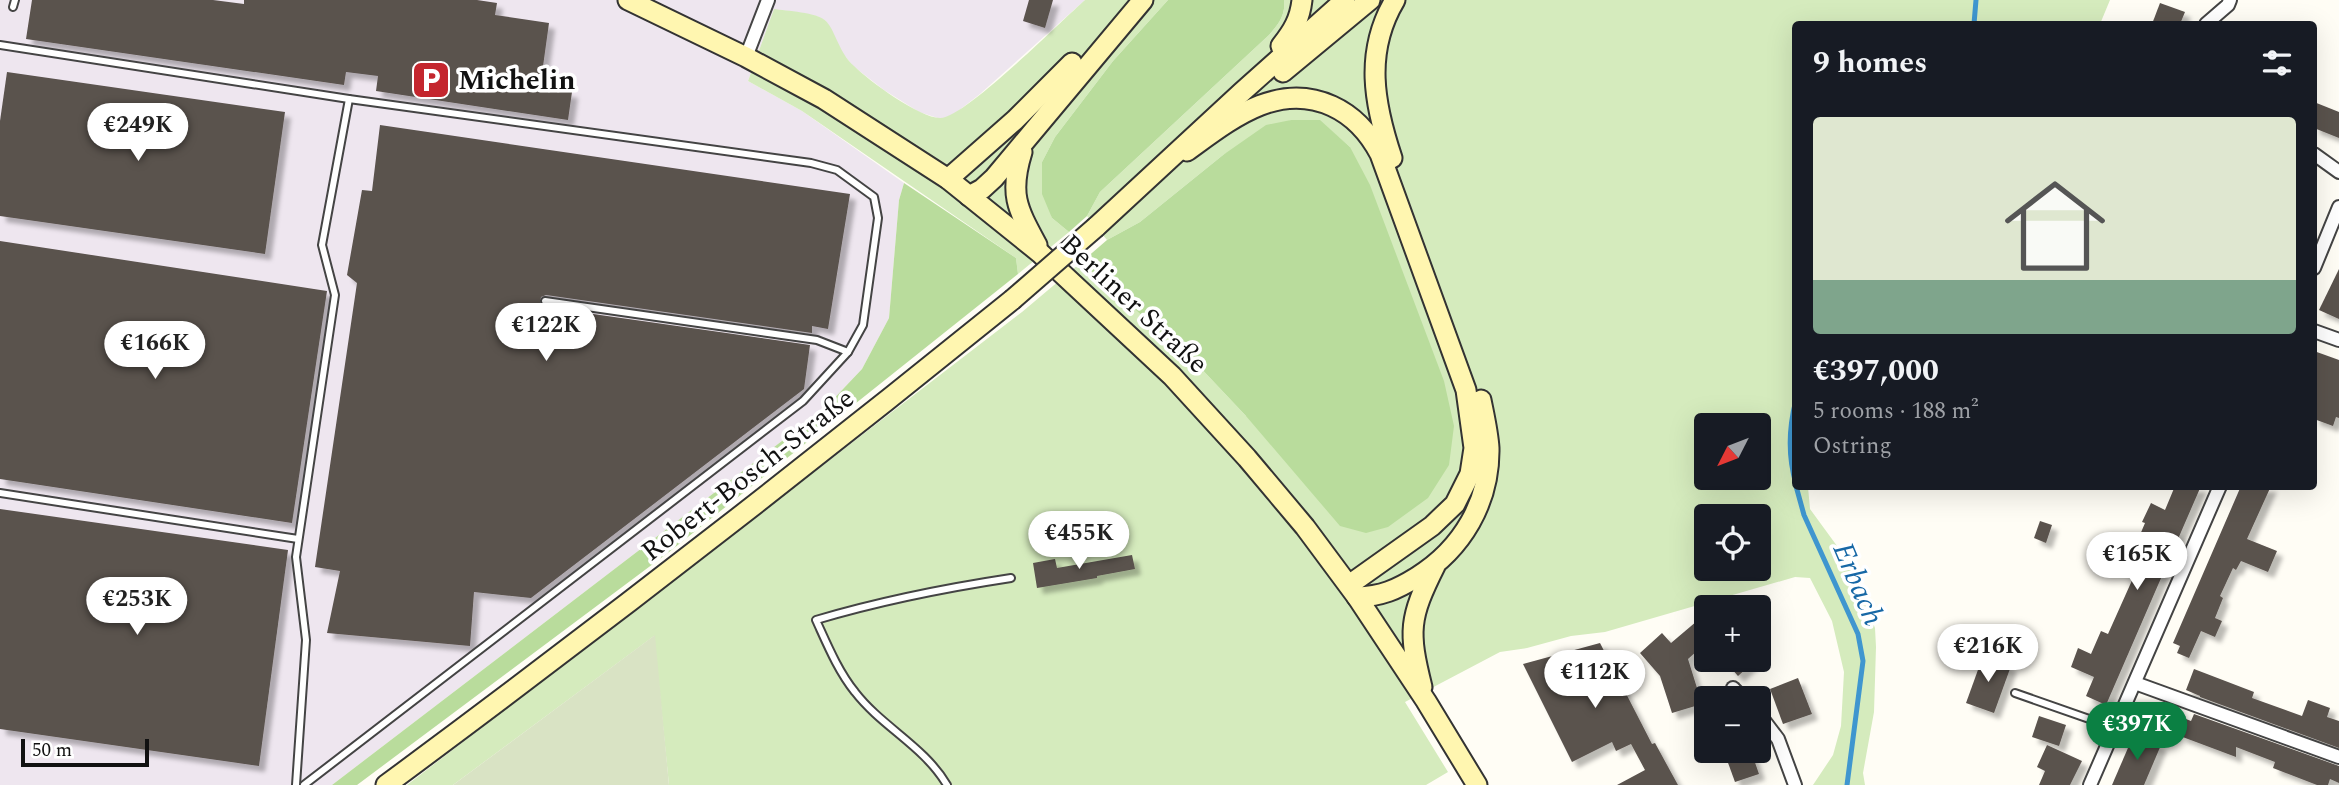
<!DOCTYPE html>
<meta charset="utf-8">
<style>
body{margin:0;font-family:Spectral,serif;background:#20242c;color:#f1f3f6;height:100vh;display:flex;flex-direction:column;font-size:26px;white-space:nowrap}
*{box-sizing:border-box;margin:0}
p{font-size:23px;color:#9ea1a6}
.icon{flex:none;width:38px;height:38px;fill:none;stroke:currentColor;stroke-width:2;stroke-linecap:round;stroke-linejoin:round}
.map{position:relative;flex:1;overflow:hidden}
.sheet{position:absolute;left:1792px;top:21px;width:525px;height:469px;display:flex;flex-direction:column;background:#171b24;border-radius:7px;box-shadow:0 7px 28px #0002}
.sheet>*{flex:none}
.needle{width:46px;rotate:228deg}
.tools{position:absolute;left:1694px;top:413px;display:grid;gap:14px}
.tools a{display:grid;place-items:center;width:77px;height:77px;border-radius:7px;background:#171b24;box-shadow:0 7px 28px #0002;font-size:35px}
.scale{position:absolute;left:21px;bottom:18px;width:128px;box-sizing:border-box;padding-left:7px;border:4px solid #111;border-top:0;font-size:19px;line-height:24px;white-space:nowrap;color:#111;-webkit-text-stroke:5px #fff;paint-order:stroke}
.price{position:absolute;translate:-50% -60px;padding:0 16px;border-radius:24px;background:#fff;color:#222;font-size:23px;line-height:46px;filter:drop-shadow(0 2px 4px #0008)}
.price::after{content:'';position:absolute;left:50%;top:42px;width:21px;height:16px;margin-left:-10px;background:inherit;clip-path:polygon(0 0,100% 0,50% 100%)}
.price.selected{background:#0b8043;color:#fff}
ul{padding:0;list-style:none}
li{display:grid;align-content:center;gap:14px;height:371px;padding:0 21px}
li span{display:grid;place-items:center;height:217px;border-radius:7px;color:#555}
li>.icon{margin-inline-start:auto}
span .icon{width:126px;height:126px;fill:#fffc;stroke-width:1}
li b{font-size:30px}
h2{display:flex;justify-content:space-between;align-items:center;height:84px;padding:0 21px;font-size:30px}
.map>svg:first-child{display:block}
</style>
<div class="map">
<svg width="2339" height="785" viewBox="0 0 2339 785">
<defs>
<filter id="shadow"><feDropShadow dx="6" dy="6" stdDeviation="2" flood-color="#0004"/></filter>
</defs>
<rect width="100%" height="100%" fill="#fffdf5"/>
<polygon fill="#eee6ef" points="0,0 1085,0 980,94 953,115 941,119 919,112 884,90 853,66 840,50 826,21 817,16 774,10 748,81 802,111 904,183 899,200 889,318 862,369 825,408 332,785 0,785"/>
<g fill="#d5ebbd" fill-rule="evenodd">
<path d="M1085 0H1168L1113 61 1055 137 1042 162 1052 218 1069 232 1018 274 1016 258 802 111 748 81 774 9C786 11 817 12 826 21 836 32 839 53 854 66 869 81 920 118 940 118 964 119 1062 20 1085 0Z"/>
<path d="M1284 0H2110L2100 24H1796V486L1808 487 1810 509 1848 561 1875 628 1876 647 1874 712 1863 773 1865 785H1813L1833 755 1841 726 1844 672 1832 621 1810 578 1795 577 1605 632 1571 636 1527 648 1500 652 1405 702 1448 772 1426 785H669L654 636 453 785H407L1022 312 1085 259 1088 267 1195 362 1246 416 1350 147 1320 121 1291 120 1223 155 1140 222 1107 240 1087 216 1100 192 1269 35C1278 25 1286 15 1284 0ZM1706 425H1759V478H1706ZM1706 516H1759V569H1706Z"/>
</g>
<g fill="#b9dc9c">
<path d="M1168 0H1284C1286 15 1278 25 1269 35L1100 192 1087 216 1069 232 1052 218 1042 194V162L1055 137 1113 61Z"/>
<polygon points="1291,120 1320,120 1350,147 1370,185 1444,381 1454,426 1449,465 1428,498 1388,527 1366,533 1340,526 1246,416 1195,362 1087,267 1085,259 1107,240 1140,222 1223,155 1266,125"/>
<polygon points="904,183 1016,258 1018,274 669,552 357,785 332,785 825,408 862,369 889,318 899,200"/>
</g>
<polygon fill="#d9e3c4" points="655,635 669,785 453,785"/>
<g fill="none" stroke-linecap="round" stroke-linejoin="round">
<g stroke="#3f96cf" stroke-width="5">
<polyline points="1974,24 1976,0"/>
<path d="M1796 400C1789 427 1788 457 1796 484"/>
<polyline points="1796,486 1804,515 1858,634 1863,661 1847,785"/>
</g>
</g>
<g fill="#5a524d" filter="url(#shadow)">
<polygon points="32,0 213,0 244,4 244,0 477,0 497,3 495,15 549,23 540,88 572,92 568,120 376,91 378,76 346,72 344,85 26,39"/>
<polygon points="1029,0 1053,0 1045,28 1023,21"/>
<polygon points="2160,3 2185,12 2180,24 2152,24"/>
<polygon points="7,72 285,112 265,254 0,216 0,121"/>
<polygon points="2314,102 2339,112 2339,138 2314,128"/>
<polygon points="380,125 850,194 828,329 812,326 812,333 546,295 541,297 540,302 544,307 810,345 804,389 531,598 474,592 470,646 327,633 340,571 315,567 357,283 347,275 362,190 372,191"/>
<polygon points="0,241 327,291 292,523 0,479"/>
<polygon points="2339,269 2339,319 2319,310"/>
<polygon points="2314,351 2339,360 2339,418 2336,417 2333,426 2314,419"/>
<polygon points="2175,486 2201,486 2106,705 2086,696 2094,677 2071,667 2078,648 2091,654 2101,631 2108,634 2138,567 2128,563 2145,523 2142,522 2151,503 2165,510"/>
<polygon points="2241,486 2271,486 2247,539 2277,551 2268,572 2241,561 2236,570 2233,568 2220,596 2223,598 2215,618 2222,621 2215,637 2201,631 2189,658 2177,653 2180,646 2173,643"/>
<polygon points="0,509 288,550 259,766 0,729"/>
<polygon points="2040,521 2052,525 2046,543 2034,538"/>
<polygon points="1132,555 1135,569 1097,576 1097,578 1037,588 1033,563 1055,559 1057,568"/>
<polygon points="1697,621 1706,631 1706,643 1688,659 1702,704 1672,713 1660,676 1640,653 1662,633 1671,643"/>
<polygon points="1600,643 1652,744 1655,743 1678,785 1617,785 1645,770 1631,744 1616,751 1612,742 1572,762 1523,664"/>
<polygon points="1983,656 2011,666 1994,713 1966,703"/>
<polygon points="1724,660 1756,660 1738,676"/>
<polygon points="2194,669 2254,692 2252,698 2302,716 2308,700 2330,708 2327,717 2339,721 2339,748 2200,697 2200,696 2186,690"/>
<polygon points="1798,678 1812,714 1783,724 1770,689"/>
<polygon points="2194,714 2339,766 2339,783 2330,779 2328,785 2317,785 2273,768 2275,762 2236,747 2236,757 2180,736 2186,719 2191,721"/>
<polygon points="2039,716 2066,725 2059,746 2032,737"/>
<polygon points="2134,734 2161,745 2144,785 2112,785"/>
<polygon points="2047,745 2082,761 2070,785 2039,785 2045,771 2037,767"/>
<polygon points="1751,751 1759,774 1735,782 1727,760"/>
</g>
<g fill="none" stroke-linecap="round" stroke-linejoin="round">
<defs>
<g id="lane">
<polyline points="13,7 15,0"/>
<polyline points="0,45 349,99 811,163 837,170 874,197 878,218 863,325 848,352 803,401 304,785"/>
<polyline points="545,301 817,340 848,352"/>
<polyline points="0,493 298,539"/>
<polyline points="2015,693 2115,728"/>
<polyline points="296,785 306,640 296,557 335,295 322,245 349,99"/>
<path d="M947 785C924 746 882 727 855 692 838 671 827 644 816 620 880 601 945 588 1011 578"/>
</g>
<g id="street">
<polyline points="2206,24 2228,5 2230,0"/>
<polyline points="746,57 768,0"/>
<polyline points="2314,154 2339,172"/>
<polyline points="2314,268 2339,207"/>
<polyline points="2314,331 2339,340"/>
<polyline points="2135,683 2339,757"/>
<polyline points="1733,688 1743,698"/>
<polyline points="1759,714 1778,739 1795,785"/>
<polyline points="2090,785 2220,486"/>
</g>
<g id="secondary">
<polyline points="628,0 746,57 824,99 948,179 1040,253 1172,376 1247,458 1305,527 1357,597 1426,701 1477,785"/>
<path d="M1281 46C1293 31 1300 19 1302 0"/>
<polyline points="1283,72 1370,0"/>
<path d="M1187 151C1230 120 1277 81 1332 106 1354 116 1369 133 1380 154L1466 390 1474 448 1470 474 1455 504 1432 526 1349 585"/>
<path d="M1022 152C1009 194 1017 208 1037 245"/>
<path d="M1392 158C1374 104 1364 52 1395 0"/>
<polyline points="948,179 1015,120 1072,63"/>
<polyline points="969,196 982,189 994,178 1143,0"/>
<polyline points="1096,227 1242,92 1345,0"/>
<path d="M1357 597C1382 596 1396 590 1417 577 1462 549 1490 502 1489 448 1488 432 1484 415 1481 400"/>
<path d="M1422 687C1408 631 1409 618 1435 566"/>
<path d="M386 785C598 628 807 466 1012 300"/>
</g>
</defs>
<use href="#lane" stroke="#444" stroke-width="10"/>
<use href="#street" stroke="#444" stroke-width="16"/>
<use href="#secondary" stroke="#333" stroke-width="23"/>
<use href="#lane" stroke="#fff" stroke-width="6"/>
<use href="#street" stroke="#fff" stroke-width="12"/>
<use href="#secondary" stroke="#fff6b0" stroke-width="19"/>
<defs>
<polyline id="secondary-bridge" points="1012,300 1096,227"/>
</defs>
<use href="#secondary-bridge" stroke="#333" stroke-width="23" stroke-linecap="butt"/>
<use href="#secondary-bridge" stroke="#fff6b0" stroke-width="19"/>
</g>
<defs>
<symbol id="parking-square" viewBox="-11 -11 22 22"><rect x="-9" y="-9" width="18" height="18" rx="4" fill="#c4262e" stroke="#fff"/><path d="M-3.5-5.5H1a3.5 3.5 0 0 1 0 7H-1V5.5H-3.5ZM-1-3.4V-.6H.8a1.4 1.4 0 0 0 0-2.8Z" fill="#fff"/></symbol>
</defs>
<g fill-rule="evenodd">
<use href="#parking-square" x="409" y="58" width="44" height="44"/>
</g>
<g text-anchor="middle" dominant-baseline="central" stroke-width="7" stroke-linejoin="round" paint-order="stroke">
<g font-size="28" font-weight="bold" fill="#111" stroke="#fff" text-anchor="start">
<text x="458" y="80">Michelin</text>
</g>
<g font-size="28" fill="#111" stroke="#fff">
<text transform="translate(1134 304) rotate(43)">Berliner Straße</text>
<text transform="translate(748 475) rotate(-38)">Robert-Bosch-Straße</text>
</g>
<g font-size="30" font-style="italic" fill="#1768a6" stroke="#fff">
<text transform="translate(1858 584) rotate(67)">Erbach</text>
</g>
</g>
</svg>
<div class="tools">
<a><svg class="needle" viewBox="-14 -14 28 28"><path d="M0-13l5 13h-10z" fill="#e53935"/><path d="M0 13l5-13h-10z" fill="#9ea1a6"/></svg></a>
<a><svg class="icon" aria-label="locate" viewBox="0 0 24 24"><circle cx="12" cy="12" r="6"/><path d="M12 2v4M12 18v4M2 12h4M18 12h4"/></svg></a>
<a>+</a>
<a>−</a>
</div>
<div class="scale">50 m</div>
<b class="price" style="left:138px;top:163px">€249K</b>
<b class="price" style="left:546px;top:363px">€122K</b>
<b class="price" style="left:155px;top:381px">€166K</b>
<b class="price" style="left:1079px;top:571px">€455K</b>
<b class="price" style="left:2137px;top:592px">€165K</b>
<b class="price" style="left:137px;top:637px">€253K</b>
<b class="price" style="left:1988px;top:684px">€216K</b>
<b class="price" style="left:1595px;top:710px">€112K</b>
<b class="price selected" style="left:2137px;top:762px">€397K</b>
<section class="sheet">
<h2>9 homes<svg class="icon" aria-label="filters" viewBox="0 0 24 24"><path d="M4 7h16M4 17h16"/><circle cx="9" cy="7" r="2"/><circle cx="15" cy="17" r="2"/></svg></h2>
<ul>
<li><span style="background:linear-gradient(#dfe7d0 75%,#7fa58c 0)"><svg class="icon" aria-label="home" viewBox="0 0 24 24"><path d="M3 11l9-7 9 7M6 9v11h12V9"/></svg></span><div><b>€397,000</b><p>5 rooms · 188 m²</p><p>Ostring</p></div></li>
</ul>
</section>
</div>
